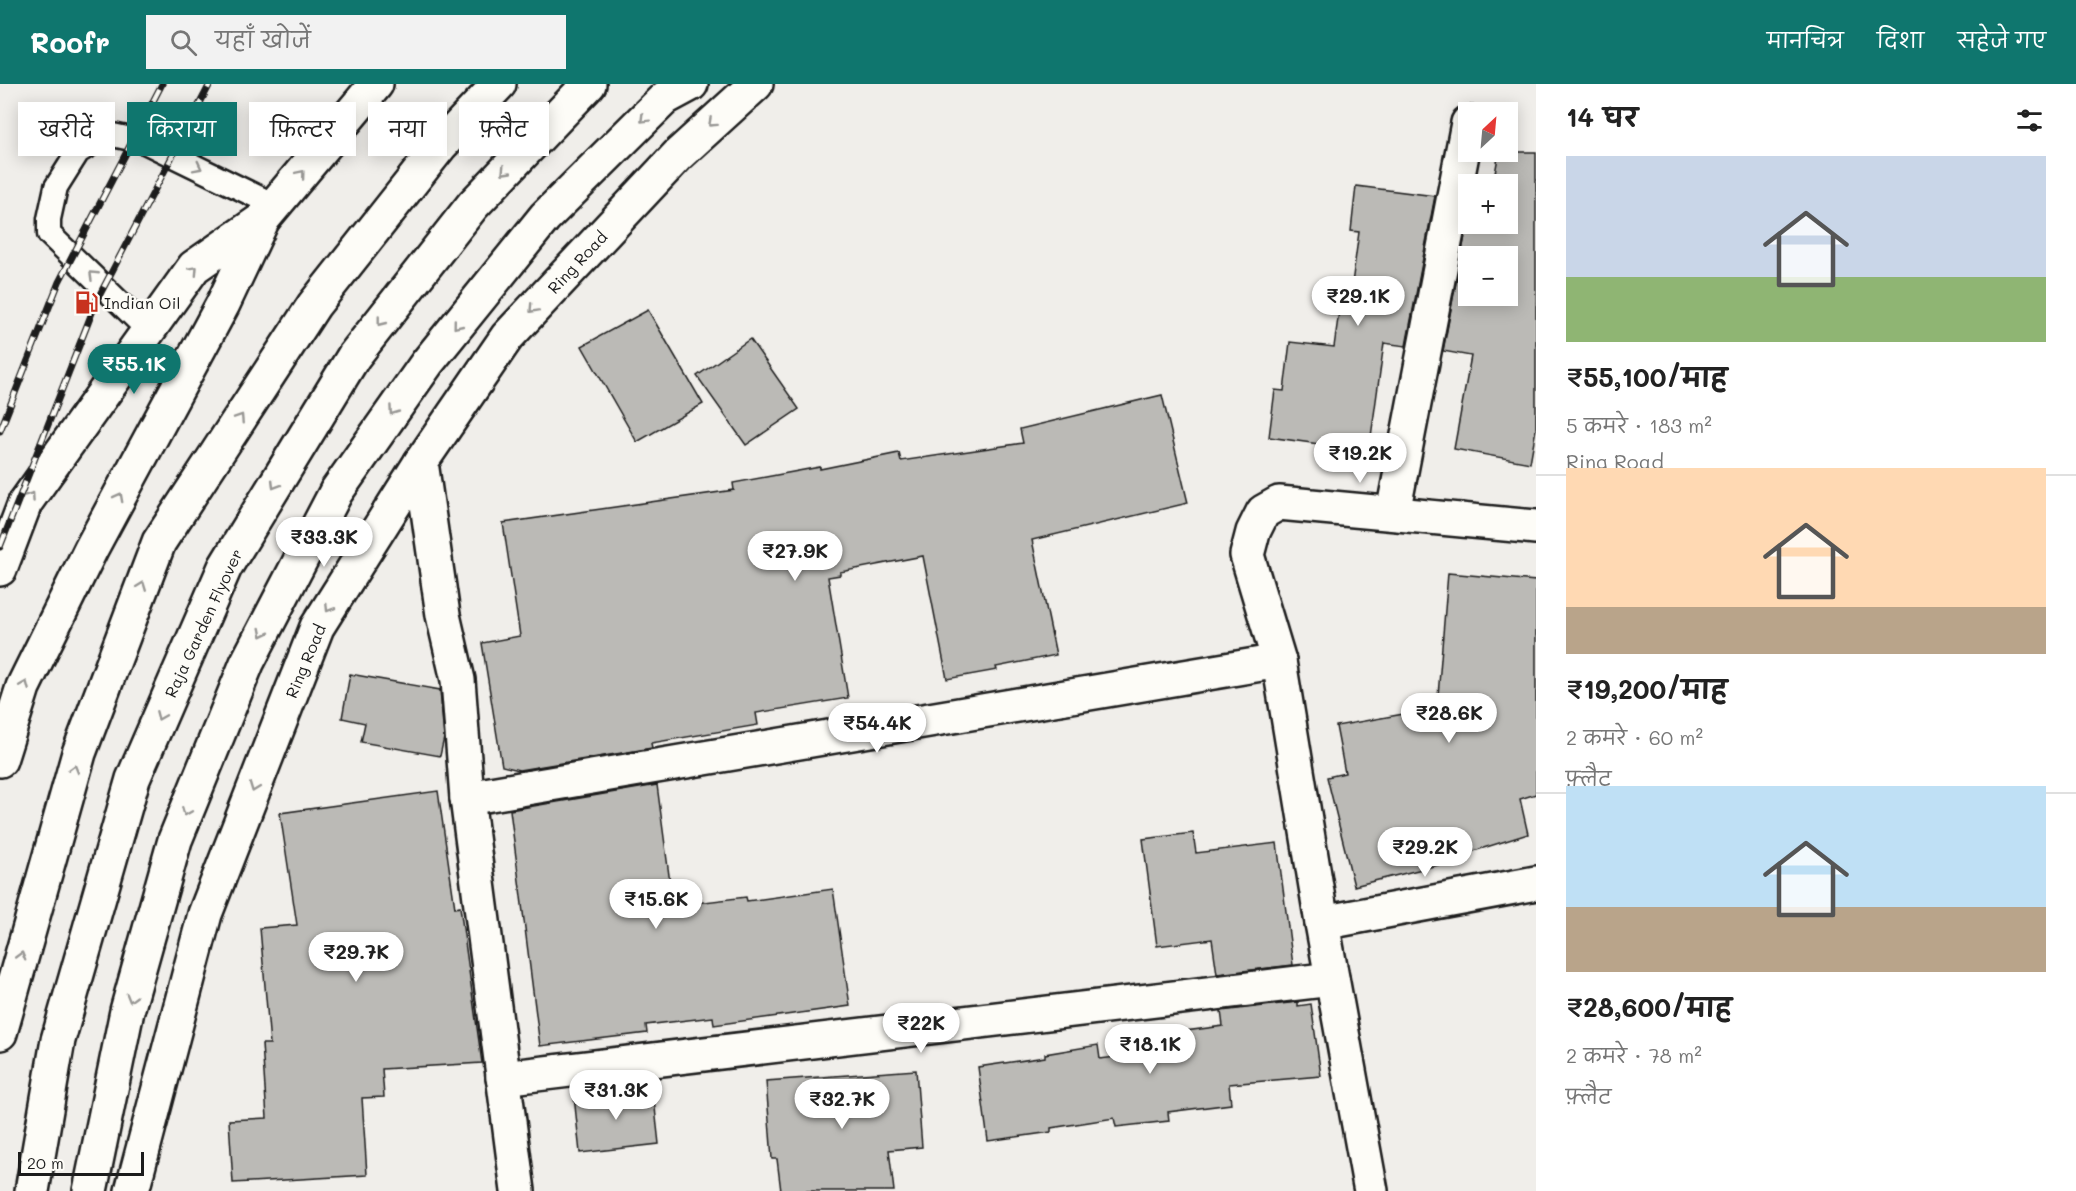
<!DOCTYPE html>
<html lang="hi">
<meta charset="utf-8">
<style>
body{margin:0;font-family:Mali,"Playpen Sans Deva",sans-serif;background:#f2f2f2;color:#222;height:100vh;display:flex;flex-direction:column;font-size:22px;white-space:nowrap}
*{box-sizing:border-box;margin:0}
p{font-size:20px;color:#767676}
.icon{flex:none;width:33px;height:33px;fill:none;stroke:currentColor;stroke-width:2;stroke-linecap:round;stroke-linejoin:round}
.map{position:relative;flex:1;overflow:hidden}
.side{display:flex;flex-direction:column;background:#fff;width:540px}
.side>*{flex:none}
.hud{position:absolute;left:18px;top:18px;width:570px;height:54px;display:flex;gap:12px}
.needle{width:39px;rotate:26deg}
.controls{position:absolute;left:1458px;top:18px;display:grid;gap:12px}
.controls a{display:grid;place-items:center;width:60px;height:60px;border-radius:0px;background:#fff;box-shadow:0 3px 15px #0003;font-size:30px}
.scale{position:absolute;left:18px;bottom:15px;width:126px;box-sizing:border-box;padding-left:6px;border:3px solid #1c1c1c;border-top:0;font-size:16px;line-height:21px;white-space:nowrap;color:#1c1c1c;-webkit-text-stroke:4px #fdfcf7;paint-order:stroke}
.price{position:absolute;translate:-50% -51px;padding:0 14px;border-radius:21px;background:#fff;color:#222;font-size:20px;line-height:39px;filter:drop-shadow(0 2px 3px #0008)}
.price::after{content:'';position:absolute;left:50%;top:36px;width:18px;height:14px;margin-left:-9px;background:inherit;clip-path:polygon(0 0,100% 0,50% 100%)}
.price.selected{background:#0f766e;color:#fff}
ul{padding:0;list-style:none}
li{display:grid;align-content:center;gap:12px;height:318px;padding:0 30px}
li+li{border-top:2px solid #e0e0e0}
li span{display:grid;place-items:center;height:186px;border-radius:0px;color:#555}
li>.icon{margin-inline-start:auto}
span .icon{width:108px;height:108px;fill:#fffc;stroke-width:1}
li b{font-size:26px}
h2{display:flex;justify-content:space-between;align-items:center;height:72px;padding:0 30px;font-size:26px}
.pill{padding:0 21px;border-radius:0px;background:#fff;box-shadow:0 3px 15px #0003;font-size:21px;line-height:54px}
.pill.selected{background:#0f766e;color:#fff}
header{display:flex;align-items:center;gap:36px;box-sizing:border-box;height:84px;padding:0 30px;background:#0f766e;color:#fff}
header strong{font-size:28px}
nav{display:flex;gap:33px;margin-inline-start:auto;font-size:21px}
.search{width:420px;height:54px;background:#f2f2f2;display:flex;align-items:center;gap:15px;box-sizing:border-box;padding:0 21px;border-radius:0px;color:#767676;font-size:22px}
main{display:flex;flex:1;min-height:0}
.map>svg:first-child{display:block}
</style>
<header>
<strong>Roofr</strong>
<div class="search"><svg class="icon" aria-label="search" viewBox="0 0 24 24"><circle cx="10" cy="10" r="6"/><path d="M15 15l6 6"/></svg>यहाँ खोजें</div>
<nav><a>मानचित्र</a><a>दिशा</a><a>सहेजे गए</a></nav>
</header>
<main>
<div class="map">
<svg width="1536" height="1107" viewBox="0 0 1536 1107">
<rect width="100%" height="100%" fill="#f0eeea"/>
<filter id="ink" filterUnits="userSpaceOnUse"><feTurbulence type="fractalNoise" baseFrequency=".0167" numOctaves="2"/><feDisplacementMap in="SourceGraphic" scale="12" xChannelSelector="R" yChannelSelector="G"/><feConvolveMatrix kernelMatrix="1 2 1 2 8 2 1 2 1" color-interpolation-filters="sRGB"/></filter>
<g filter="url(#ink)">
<g fill="#bbbab6" stroke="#1c1c1c" stroke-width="1.5" fill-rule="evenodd">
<path d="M1499 68H1536V345L1530 379 1454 365 1471 272 1443 267 1468 136V140H1508V100H1493ZM1468 172H1508V212H1468Z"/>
<polygon points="1356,102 1435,112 1406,262 1384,259 1369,367 1269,353 1275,306 1284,307 1290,258 1334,263 1341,213 1350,214 1359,148 1351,147"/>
<polygon points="648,226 703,320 637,358 582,262"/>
<polygon points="750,255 799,325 746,361 697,292"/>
<polygon points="1162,311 1188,419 1032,456 1056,571 996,583 997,586 947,595 923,472 840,488 840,491 828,493 848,614 756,629 758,641 651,659 652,664 519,686 502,682 482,559 520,552 503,439 734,406 733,399 820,383 820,385 899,369 901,377 1023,359 1020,345"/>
<polygon points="1448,489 1536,497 1536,710 1520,715 1528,750 1461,771 1462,775 1354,802 1327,693 1345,689 1336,642 1437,624"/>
<polygon points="350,590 440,606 444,654 440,672 361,658 365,639 342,634"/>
<polygon points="657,701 672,814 687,812 688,820 746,813 747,817 833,805 850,922 714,941 713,933 646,941 647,949 540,962 510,726"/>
<polygon points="438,707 455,824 460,823 482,979 382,985 384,1013 362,1014 367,1091 233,1099 229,1036 267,1034 262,960 270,960 260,844 297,841 280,729"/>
<polygon points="1193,749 1196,769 1277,759 1293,881 1217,890 1212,855 1157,862 1143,755"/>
<polygon points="1298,918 1298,922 1311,920 1321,992 1229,1000 1231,1020 1168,1028 1169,1037 1116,1043 1114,1034 1051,1044 1051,1048 988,1057 978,983 1045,973 1045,970 1098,961 1100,975 1172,966 1170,949 1223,942 1221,927"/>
<polygon points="916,986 922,1063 889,1066 894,1107 781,1107 777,1075 772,1075 766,997"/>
<polygon points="653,1006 659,1060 580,1069 574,1012"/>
</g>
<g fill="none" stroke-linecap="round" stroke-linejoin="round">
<defs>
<polyline id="service" points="149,247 49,150 49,135 56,103 78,68 108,50 145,58 274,121"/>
<g id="minor">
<polyline points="421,378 443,531 458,596 467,714 518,1107"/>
<polyline points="1393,429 1468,39"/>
<polyline points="467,714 1279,577"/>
<polyline points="1322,839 1536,799"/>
<polyline points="503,994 1332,895"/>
<polyline points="1371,1107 1322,839 1279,577 1247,471 1253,448 1263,428 1279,419 1536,443"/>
</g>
<g id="secondary">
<polyline points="0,485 25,419 194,183 263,135 376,0"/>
<polyline points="132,1107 205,830 317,543 421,378 507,253 678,71 756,0"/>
</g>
<g id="primary">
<polyline points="0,676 23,603 91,465 223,220 263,135"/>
<polyline points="0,949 79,669 159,458 314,221 440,62 499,0"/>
<polyline points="32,1107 58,956 133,695 225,483 354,272 473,121 589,0"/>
<polyline points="90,1107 127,927 175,756 247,579 336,408 427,279 545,133 665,14 691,0"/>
</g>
</defs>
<use href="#service" stroke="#1c1c1c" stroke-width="27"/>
<use href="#minor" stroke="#1c1c1c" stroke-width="38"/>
<use href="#secondary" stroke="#1c1c1c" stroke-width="38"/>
<use href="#primary" stroke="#1c1c1c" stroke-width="38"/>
<use href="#service" stroke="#fdfcf7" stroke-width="22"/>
<use href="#minor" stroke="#fdfcf7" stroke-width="33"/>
<use href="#secondary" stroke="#fdfcf7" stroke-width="33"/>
<use href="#primary" stroke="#fdfcf7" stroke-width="33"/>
<defs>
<g id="rail">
<polyline points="0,347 59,198 162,0"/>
<polyline points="0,463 97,216 210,0"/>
</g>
</defs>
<use href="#rail" stroke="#1c1c1c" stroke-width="7"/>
<use href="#rail" stroke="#fdfcf7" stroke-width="4.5" stroke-dasharray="14" stroke-linecap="butt"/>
</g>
<defs><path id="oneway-chevron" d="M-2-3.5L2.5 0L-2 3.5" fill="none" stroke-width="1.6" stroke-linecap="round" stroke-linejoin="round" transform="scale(1.5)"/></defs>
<g stroke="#989794">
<use href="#oneway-chevron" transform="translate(644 35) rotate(135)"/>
<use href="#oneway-chevron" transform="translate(712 39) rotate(138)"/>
<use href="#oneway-chevron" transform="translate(198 83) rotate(27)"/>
<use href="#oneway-chevron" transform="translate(505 87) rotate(134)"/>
<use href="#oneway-chevron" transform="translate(301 90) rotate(-50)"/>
<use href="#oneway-chevron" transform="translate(194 186) rotate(-47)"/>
<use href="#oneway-chevron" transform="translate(93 191) rotate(-136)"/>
<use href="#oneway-chevron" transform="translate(533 225) rotate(133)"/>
<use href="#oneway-chevron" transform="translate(381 238) rotate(128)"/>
<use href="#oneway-chevron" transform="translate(457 241) rotate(129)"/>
<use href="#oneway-chevron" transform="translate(393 327) rotate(125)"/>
<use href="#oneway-chevron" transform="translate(240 334) rotate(-57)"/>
<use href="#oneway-chevron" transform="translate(275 401) rotate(121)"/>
<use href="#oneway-chevron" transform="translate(31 412) rotate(-55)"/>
<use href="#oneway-chevron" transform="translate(119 413) rotate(-62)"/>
<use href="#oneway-chevron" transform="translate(142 502) rotate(-69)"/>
<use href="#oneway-chevron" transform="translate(329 524) rotate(122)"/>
<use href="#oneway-chevron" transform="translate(263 549) rotate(117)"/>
<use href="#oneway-chevron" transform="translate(25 601) rotate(-67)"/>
<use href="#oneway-chevron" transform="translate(160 632) rotate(113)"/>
<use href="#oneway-chevron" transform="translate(74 685) rotate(-74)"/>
<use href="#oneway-chevron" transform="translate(254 704) rotate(111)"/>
<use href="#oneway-chevron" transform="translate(186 728) rotate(112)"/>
<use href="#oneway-chevron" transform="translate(21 872) rotate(-74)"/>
<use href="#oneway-chevron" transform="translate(131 914) rotate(106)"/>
</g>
</g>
<defs>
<symbol id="fuel-bare" viewBox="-9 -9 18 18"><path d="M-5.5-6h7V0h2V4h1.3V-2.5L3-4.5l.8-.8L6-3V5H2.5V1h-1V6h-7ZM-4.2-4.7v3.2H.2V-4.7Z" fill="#c8321e" stroke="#fdfcf7" stroke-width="2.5" paint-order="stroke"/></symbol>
</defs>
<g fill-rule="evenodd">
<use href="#fuel-bare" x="70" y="202" width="33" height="33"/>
</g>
<g text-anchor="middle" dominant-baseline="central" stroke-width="5" stroke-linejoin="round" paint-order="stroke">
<g font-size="16" fill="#1c1c1c" stroke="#fdfcf7">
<text transform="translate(577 178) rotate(-47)">Ring Road</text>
<text transform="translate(203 539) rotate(-65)">Raja Garden Flyover</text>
<text transform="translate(305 577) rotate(-67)">Ring Road</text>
</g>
<g font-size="16" fill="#1c1c1c" stroke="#fdfcf7" text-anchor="start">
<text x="104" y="218">Indian Oil</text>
</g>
</g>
</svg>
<div class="controls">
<a><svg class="needle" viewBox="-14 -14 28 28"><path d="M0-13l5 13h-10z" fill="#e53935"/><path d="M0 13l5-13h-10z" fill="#767676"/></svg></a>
<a>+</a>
<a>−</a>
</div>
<div class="scale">20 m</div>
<b class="price" style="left:1358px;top:243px">₹29.1K</b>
<b class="price selected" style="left:134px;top:311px">₹55.1K</b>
<b class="price" style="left:1360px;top:400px">₹19.2K</b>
<b class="price" style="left:324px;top:484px">₹33.3K</b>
<b class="price" style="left:795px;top:498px">₹27.9K</b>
<b class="price" style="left:1449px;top:660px">₹28.6K</b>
<b class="price" style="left:877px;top:670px">₹54.4K</b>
<b class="price" style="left:1425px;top:794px">₹29.2K</b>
<b class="price" style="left:656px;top:846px">₹15.6K</b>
<b class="price" style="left:356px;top:899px">₹29.7K</b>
<b class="price" style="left:921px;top:970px">₹22K</b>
<b class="price" style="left:1150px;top:991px">₹18.1K</b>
<b class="price" style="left:616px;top:1037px">₹31.3K</b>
<b class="price" style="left:842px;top:1046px">₹32.7K</b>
<div class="hud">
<a class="pill">खरीदें</a>
<a class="pill selected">किराया</a>
<a class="pill">फ़िल्टर</a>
<a class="pill">नया</a>
<a class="pill">फ़्लैट</a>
</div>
</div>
<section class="side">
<h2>14 घर<svg class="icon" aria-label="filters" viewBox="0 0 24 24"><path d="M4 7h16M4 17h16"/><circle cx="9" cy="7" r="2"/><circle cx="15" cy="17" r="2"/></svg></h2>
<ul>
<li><span style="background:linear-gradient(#c9d6e8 65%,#8fb573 0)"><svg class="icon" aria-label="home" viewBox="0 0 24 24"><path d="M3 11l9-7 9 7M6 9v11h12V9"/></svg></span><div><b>₹55,100/माह</b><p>5 कमरे · 183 m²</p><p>Ring Road</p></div></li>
<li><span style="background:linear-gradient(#ffd9b3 75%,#b9a48a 0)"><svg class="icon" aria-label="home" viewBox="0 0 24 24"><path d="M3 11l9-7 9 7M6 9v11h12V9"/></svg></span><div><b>₹19,200/माह</b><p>2 कमरे · 60 m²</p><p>फ़्लैट</p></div></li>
<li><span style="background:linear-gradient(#bfe0f5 65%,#b9a48a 0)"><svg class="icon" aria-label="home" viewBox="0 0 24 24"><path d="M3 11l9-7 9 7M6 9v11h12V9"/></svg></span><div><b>₹28,600/माह</b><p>2 कमरे · 78 m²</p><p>फ़्लैट</p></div></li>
</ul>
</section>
</main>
